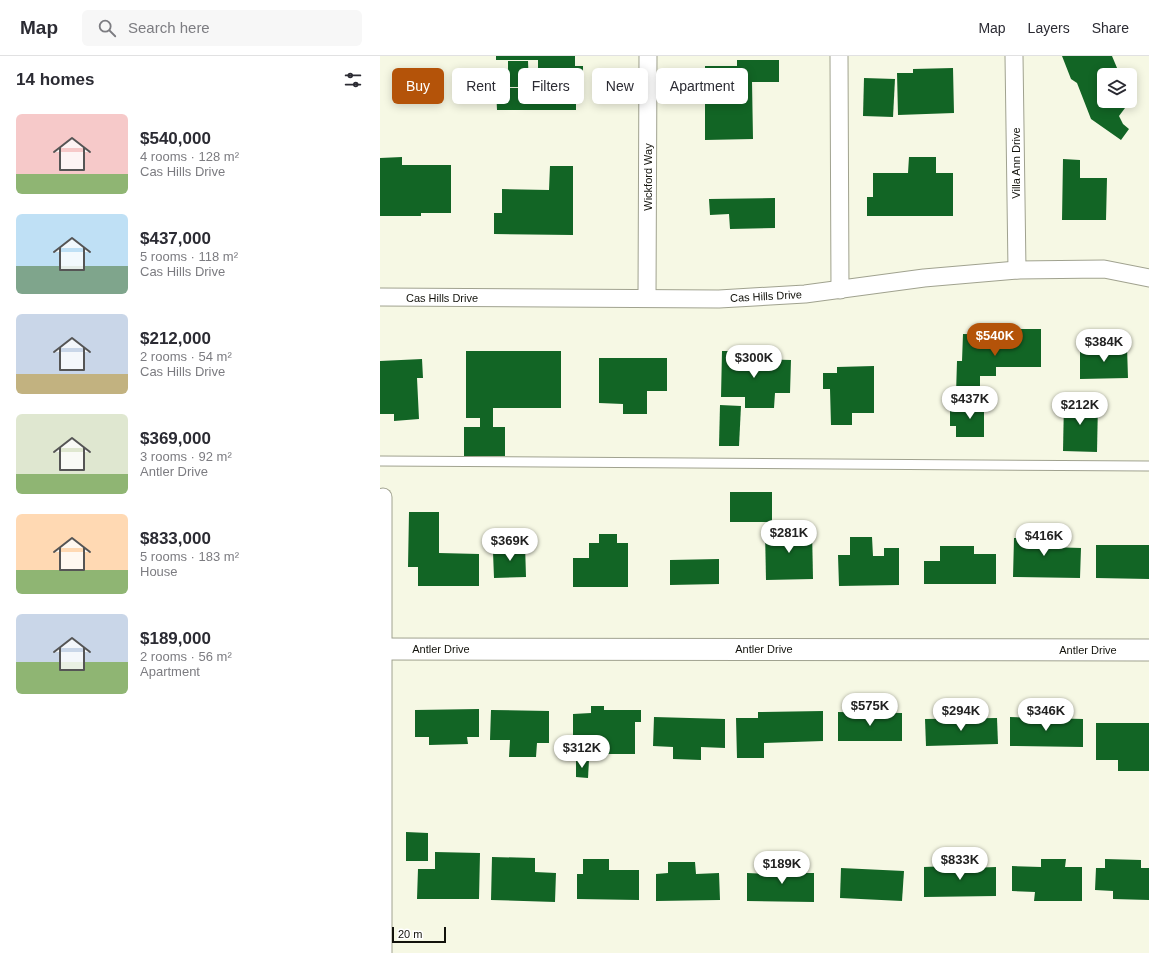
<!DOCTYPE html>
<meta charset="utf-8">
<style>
body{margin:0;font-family:Arial,sans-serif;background:#f7f7f7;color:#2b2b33;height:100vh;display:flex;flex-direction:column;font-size:15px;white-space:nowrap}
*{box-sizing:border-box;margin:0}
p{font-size:13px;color:#7c7c81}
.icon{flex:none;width:22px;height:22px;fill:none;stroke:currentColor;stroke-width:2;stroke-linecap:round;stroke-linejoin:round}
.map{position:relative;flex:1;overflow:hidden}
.details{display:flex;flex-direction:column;background:#fff;width:380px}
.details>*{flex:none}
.banner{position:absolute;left:12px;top:12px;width:380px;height:36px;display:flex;gap:8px}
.fabs{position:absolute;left:717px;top:12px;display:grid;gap:8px}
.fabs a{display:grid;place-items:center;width:40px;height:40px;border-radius:6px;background:#fff;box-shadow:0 2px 10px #0003;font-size:20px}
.scale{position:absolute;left:12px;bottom:10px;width:54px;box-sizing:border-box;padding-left:4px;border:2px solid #12120b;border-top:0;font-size:11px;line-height:14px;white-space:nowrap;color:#12120b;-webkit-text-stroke:3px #fff;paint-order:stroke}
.price{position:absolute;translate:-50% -34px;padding:0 9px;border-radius:14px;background:#fff;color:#222;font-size:13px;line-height:26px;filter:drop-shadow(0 1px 2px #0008)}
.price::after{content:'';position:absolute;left:50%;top:24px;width:12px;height:9px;margin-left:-6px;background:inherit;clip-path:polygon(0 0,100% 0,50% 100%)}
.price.selected{background:#b45309;color:#fff}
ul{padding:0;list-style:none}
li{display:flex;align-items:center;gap:12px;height:100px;padding:0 16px}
li span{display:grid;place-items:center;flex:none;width:112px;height:80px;border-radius:6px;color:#555}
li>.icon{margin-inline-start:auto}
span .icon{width:48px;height:48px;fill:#fffc;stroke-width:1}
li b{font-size:17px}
h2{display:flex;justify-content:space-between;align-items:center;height:48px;padding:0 16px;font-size:17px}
.chip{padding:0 14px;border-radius:6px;background:#fff;box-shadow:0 2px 10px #0003;font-size:14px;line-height:36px}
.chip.selected{background:#b45309;color:#fff}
header{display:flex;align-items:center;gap:24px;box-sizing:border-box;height:56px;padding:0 20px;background:#fff;border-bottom:1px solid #e1e1e2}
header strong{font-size:19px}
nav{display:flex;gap:22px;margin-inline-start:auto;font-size:14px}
.search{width:280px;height:36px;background:#f7f7f7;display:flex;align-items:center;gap:10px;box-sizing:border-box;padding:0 14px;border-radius:6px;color:#7c7c81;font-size:15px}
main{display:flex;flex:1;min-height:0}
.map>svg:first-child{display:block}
</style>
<header>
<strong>Map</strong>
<div class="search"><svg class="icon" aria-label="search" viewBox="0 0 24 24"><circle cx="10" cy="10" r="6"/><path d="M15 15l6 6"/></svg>Search here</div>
<nav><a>Map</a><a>Layers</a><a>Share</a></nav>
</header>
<main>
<section class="details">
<h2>14 homes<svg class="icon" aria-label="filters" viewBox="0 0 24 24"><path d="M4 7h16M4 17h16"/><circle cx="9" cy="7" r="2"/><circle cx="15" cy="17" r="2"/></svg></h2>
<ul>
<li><span style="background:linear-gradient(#f6c9c9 75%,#8fb573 0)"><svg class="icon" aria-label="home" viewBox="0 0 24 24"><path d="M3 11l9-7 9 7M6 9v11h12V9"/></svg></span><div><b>$540,000</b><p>4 rooms · 128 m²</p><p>Cas Hills Drive</p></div></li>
<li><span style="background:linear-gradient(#bfe0f5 65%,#7fa58c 0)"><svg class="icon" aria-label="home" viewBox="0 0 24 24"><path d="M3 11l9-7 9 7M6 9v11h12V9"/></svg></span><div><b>$437,000</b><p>5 rooms · 118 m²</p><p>Cas Hills Drive</p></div></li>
<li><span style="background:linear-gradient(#c9d6e8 75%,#c2b280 0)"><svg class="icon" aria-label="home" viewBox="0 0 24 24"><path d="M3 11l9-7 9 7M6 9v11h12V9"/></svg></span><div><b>$212,000</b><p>2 rooms · 54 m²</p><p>Cas Hills Drive</p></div></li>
<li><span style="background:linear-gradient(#dfe7d0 75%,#8fb573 0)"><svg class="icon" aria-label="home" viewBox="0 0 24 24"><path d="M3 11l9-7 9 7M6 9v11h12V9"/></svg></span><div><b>$369,000</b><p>3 rooms · 92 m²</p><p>Antler Drive</p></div></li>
<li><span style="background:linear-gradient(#ffd9b3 70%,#8fb573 0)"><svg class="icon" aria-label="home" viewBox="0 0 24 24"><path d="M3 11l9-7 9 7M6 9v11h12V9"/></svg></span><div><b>$833,000</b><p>5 rooms · 183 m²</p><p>House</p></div></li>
<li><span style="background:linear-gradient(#c9d6e8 60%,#8fb573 0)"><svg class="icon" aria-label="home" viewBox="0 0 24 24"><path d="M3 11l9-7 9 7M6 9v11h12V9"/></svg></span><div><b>$189,000</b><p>2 rooms · 56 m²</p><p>Apartment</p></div></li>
</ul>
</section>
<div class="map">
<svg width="769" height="897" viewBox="0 0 769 897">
<rect width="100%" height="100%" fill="#f6f8e4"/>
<g fill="#126525">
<polygon points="116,0 195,0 195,10 203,10 203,32 196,32 196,54 117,54 116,32 158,32 158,4 116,4"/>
<polygon points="682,0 732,0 740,19 724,19 724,45 750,45 750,37 754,40 739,60 743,68 749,73 741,84 711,63 697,27 691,23"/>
<polygon points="357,4 399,4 399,26 372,26 373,83 325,84 325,10 357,10"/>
<polygon points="128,5 148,5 149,31 128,31"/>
<polygon points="573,12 574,57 518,59 517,17 533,17 533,13"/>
<polygon points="484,22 515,23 513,61 483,60"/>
<polygon points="22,101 22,109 71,109 71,157 41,157 41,160 0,160 0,102"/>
<polygon points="529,101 556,101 556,117 573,117 573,160 487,160 487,141 493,141 493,117 528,117"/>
<polygon points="683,103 700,104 700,122 727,122 726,164 682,164"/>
<polygon points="170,110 193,110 193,179 114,178 114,157 122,157 122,133 169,134"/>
<polygon points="395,142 395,172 350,173 349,158 330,159 329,143"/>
<polygon points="640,273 661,273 661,311 616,311 616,320 600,320 600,339 576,338 577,305 582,305 583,278 640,279"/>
<polygon points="700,291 747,291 748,322 700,323"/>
<polygon points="86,295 181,295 181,352 113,352 113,371 125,371 125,400 84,400 84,371 100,371 100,362 86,362"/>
<polygon points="342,295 366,295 366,303 411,304 410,337 395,337 394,352 365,352 365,341 341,341"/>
<polygon points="219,302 287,302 287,335 267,335 267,358 243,358 243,348 219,347"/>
<polygon points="42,303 43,322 37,322 39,363 14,365 14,358 0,358 0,305"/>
<polygon points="494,310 494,357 472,357 472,369 451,369 450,333 443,333 443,317 457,317 457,311"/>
<polygon points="593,340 604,340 604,381 576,381 576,370 570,370 570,354 593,354"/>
<polygon points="684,345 718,346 717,396 683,395"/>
<polygon points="340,349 361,350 359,390 339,390"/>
<rect x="350" y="436" width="42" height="30"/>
<polygon points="29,456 59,456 59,497 99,498 99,530 38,530 38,511 28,511"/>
<polygon points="648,470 669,470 669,491 701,492 700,522 633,521 634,482 648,482"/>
<polygon points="432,473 433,523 386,524 385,474"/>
<polygon points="219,478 237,478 237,487 248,487 248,531 193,531 193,502 209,502 209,487 219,487"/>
<polygon points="470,481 492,481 493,500 504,500 504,492 519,492 519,529 459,530 458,499 470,499"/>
<polygon points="129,488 145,488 146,521 114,522 113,496 129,496"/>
<polygon points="716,489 769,489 769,523 716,522"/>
<polygon points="560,490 594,490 594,498 616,498 616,528 544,528 544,505 560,505"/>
<polygon points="339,503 339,528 290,529 290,504"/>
<polygon points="211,650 224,650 224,654 261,654 261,666 255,666 255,698 193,698 193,658 211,657"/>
<polygon points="99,653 99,681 87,681 88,688 49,689 49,681 35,681 35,654"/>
<polygon points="111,654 169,655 169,687 157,687 156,701 129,701 130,684 110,684"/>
<polygon points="443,655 443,685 384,687 384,702 357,702 356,662 378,662 378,656"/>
<polygon points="458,656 522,657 522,685 458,685"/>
<polygon points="274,661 345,663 345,692 321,691 321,704 293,703 293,691 273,690"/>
<polygon points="630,661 703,663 703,691 630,690"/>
<polygon points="617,662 618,688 546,690 545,663"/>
<polygon points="716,667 769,667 769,715 738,715 738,704 716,704"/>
<polygon points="196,704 209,704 208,722 196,721"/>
<polygon points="26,776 48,777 48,805 26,805"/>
<polygon points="55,796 100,797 99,843 37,843 38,813 55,813"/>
<polygon points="112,801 155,802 155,816 176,817 175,846 111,844"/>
<polygon points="203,803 229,803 229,814 259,814 259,844 197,843 197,818 203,818"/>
<polygon points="661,803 686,803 685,811 702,811 702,845 654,845 655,836 632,835 632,810 661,811"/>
<polygon points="725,803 761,804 761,812 769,812 769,844 733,843 733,835 715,834 716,812 725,812"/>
<polygon points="569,805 588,805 588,812 616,811 616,840 544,841 544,811 569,810"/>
<polygon points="288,806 315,806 316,818 339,817 340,844 276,845 276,818 288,817"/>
<polygon points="393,808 422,808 422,817 434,817 434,846 367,845 367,817 393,818"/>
<polygon points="461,812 524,815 522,845 460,842"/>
</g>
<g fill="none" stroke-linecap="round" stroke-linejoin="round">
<defs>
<polyline id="service" points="0,405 769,410"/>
<g id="minor">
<polyline points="459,0 460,234"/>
<polyline points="634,0 637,214"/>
<polyline points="0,241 339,243 425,238 544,222 637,214 724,213 769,222"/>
<polyline points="267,242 268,0"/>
<polyline points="3,897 3,441"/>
</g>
<polyline id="tertiary" points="0,593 769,594"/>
</defs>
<use href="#service" stroke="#a0a28f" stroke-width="11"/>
<use href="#minor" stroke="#a0a28f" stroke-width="19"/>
<use href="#tertiary" stroke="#a0a28f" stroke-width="23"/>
<use href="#service" stroke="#fff" stroke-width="9"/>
<use href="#minor" stroke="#fff" stroke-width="17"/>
<use href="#tertiary" stroke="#fff" stroke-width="21"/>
</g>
<g text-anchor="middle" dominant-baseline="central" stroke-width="4" stroke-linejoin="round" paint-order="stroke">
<g font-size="11" fill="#12120b" stroke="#fff">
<text transform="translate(636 107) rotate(-90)">Villa Ann Drive</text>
<text transform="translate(268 121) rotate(-90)">Wickford Way</text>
<text transform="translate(386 240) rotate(-3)">Cas Hills Drive</text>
<text x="62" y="242">Cas Hills Drive</text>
<text x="61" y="593">Antler Drive</text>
<text x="384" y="593">Antler Drive</text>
<text x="708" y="594">Antler Drive</text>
</g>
</g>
</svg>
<div class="fabs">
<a><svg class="icon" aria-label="layers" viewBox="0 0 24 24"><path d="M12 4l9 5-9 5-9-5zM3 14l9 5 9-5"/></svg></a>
</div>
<div class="scale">20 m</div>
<b class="price selected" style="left:615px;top:301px">$540K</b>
<b class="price" style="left:724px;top:307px">$384K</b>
<b class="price" style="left:374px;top:323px">$300K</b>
<b class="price" style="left:590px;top:364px">$437K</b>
<b class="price" style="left:700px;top:370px">$212K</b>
<b class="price" style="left:409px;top:498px">$281K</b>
<b class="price" style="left:664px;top:501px">$416K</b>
<b class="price" style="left:130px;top:506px">$369K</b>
<b class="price" style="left:490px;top:671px">$575K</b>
<b class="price" style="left:581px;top:676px">$294K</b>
<b class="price" style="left:666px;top:676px">$346K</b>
<b class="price" style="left:202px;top:713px">$312K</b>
<b class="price" style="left:580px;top:825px">$833K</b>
<b class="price" style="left:402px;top:829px">$189K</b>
<div class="banner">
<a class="chip selected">Buy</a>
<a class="chip">Rent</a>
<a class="chip">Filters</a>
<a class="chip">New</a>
<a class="chip">Apartment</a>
</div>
</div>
</main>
